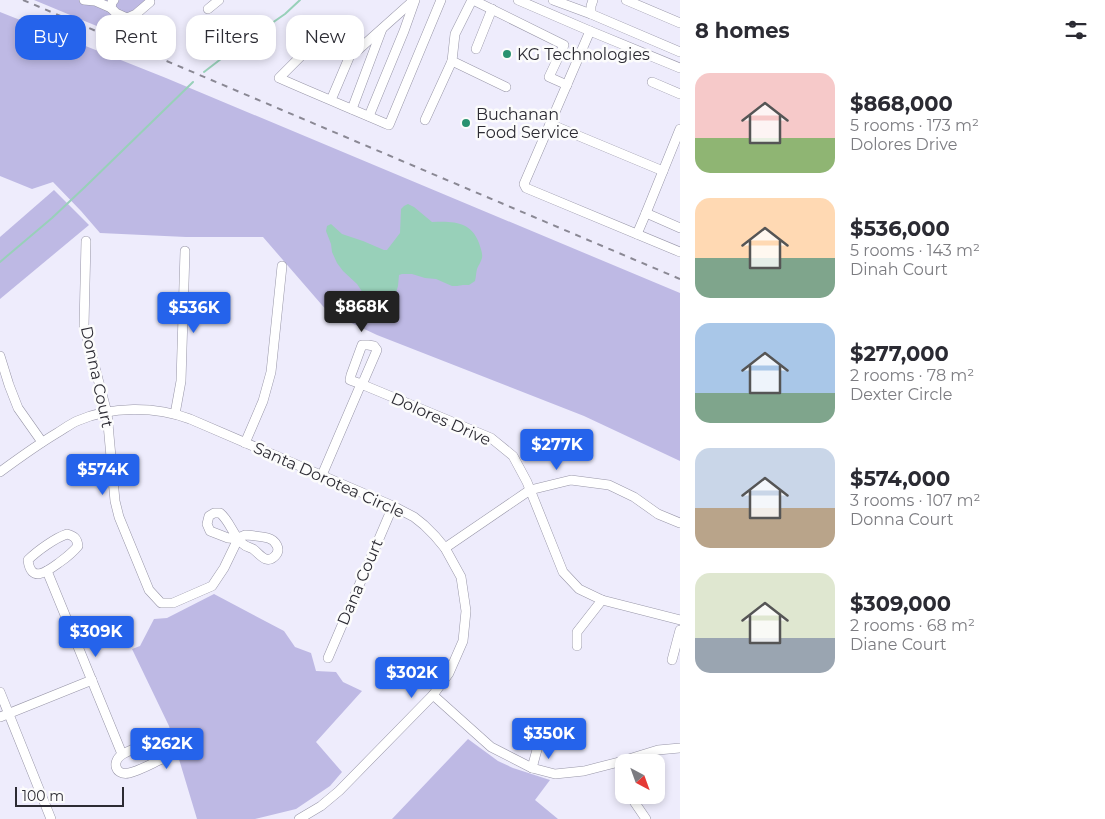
<!DOCTYPE html>
<meta charset="utf-8">
<style>
body{margin:0;font-family:Montserrat,sans-serif;background:#f7f7f7;color:#2b2b33;height:100vh;display:flex;flex-direction:column;font-size:19px;white-space:nowrap}
*{box-sizing:border-box;margin:0}
p{font-size:16px;color:#7c7c81}
.icon{flex:none;width:28px;height:28px;fill:none;stroke:currentColor;stroke-width:2;stroke-linecap:round;stroke-linejoin:round}
.map{position:relative;flex:1;overflow:hidden}
.sheet{display:flex;flex-direction:column;background:#fff;width:425px}
.sheet>*{flex:none}
.top-card{position:absolute;left:15px;top:15px;width:475px;height:45px;display:flex;gap:10px}
.needle{width:32px;rotate:139deg}
.tools{position:absolute;left:615px;top:754px;display:grid;gap:10px}
.tools a{display:grid;place-items:center;width:50px;height:50px;border-radius:10px;background:#fff;box-shadow:0 2px 8px #0003;font-size:25px}
.scale{position:absolute;left:15px;bottom:12px;width:109px;box-sizing:border-box;padding-left:5px;border:2px solid #2c2b33;border-top:0;font-size:14px;line-height:18px;white-space:nowrap;color:#2c2b33;-webkit-text-stroke:4px #fcfcfc;paint-order:stroke}
.price{position:absolute;translate:-50% -42px;padding:0 11px;border-radius:5px;background:#2563eb;color:#fff;font-size:16px;line-height:32px;filter:drop-shadow(0 1px 2px #0008)}
.price::after{content:'';position:absolute;left:50%;top:30px;width:15px;height:11px;margin-left:-8px;background:inherit;clip-path:polygon(0 0,100% 0,50% 100%)}
.price.selected{background:#222;color:#fff}
ul{padding:0;list-style:none}
li{display:flex;align-items:center;gap:15px;height:125px;padding:0 15px}
li span{display:grid;place-items:center;flex:none;width:140px;height:100px;border-radius:15px;color:#555}
li>.icon{margin-inline-start:auto}
span .icon{width:60px;height:60px;fill:#fffc;stroke-width:1}
li b{font-size:21px}
h2{display:flex;justify-content:space-between;align-items:center;height:60px;padding:0 15px;font-size:21px}
.chip{padding:0 18px;border-radius:15px;background:#fff;box-shadow:0 2px 8px #0003;font-size:18px;line-height:45px}
.chip.selected{background:#2563eb;color:#fff}
main{display:flex;flex:1;min-height:0}
.map>svg:first-child{display:block}
</style>
<main>
<div class="map">
<svg width="680" height="819" viewBox="0 0 680 819">
<rect width="100%" height="100%" fill="#eeecfc"/>
<g fill="#beb9e4">
<polygon points="34,0 155,0 116,34"/>
<polygon points="0,12 166,78 680,293 680,461 584,416 377,335 328,312 263,237 186,237 100,233 81,211 53,182 32,189 0,176"/>
<polygon points="54,190 89,225 0,299 0,237"/>
<polygon points="214,594 284,631 295,647 311,653 316,671 336,672 343,682 362,691 316,742 342,772 330,786 296,809 255,819 197,819 169,726 132,649 140,646 154,619 167,618"/>
<polygon points="468,739 498,761 513,768 550,780 535,800 558,819 392,819"/>
</g>
<path fill="#98d0b9" d="M408 204 414 207 432 222C452 221 471 221 479 243 480 247 483 253 482 258 481 262 478 266 477 269 476 273 476 277 475 281L469 285H463L457 286H452L436 279 425 278 412 274H402L399 275 398 286 394 299 389 303 379 304H373L367 299 357 284 343 271 337 263 332 252 331 244 326 231 327 226 331 224 342 234 363 241 384 250H387L400 233 401 209 404 206Z"/>
<g fill="none" stroke-linecap="round" stroke-linejoin="round">
<g stroke="#98d0b9" stroke-width="2">
<polyline points="204,72 230,52 285,14 300,0"/>
<polyline points="0,262 52,218 86,186 193,82"/>
</g>
<defs>
<g id="minor">
<polyline points="84,0 95,1 111,8"/>
<polyline points="114,0 112,2 111,8 116,13 127,18 136,14 150,2"/>
<polyline points="472,0 455,34 452,61 506,87"/>
<polyline points="473,0 564,45 549,77 567,85"/>
<polyline points="518,0 590,31 680,68"/>
<polyline points="553,0 591,14 680,52"/>
<polyline points="626,0 680,23"/>
<polyline points="208,9 219,0"/>
<polyline points="591,14 591,6 593,0"/>
<polyline points="590,31 524,184 526,188 680,252"/>
<polyline points="476,49 492,9"/>
<polyline points="351,53 358,50 414,0"/>
<polyline points="652,82 680,94"/>
<path d="M331 100 351 53 327 30 279 78C315 94 352 109 389 125L441 0"/>
<polyline points="352,109 382,29"/>
<polyline points="369,116 404,31 415,0"/>
<polyline points="425,120 452,61"/>
<polyline points="550,124 663,171"/>
<polyline points="680,129 646,213 680,228"/>
<polyline points="637,234 646,213"/>
<polyline points="86,241 84,326 107,413 115,501 119,517 149,590 161,603 173,603 212,586 224,568 238,539"/>
<polygon points="362,345 368,345 374,346 377,350 364,380 361,384 350,380 351,375"/>
<polyline points="0,356 9,385 18,408 42,442"/>
<polyline points="175,414 181,381 185,251"/>
<polyline points="245,443 263,401 271,372 282,266"/>
<path d="M0 472C19 458 37 445 57 433 64 429 70 424 77 421 111 406 155 406 190 419L393 506 414 517 424 525 435 536 445 548 461 577 466 611 463 641 449 673 433 695 339 791 321 806 299 819"/>
<polyline points="322,475 361,384 491,438 513,456 527,482 563,572 579,589 602,600 680,620"/>
<path d="M67 534C74 536 77 538 78 546 73 552 67 557 60 562 49 570 31 585 28 560 37 551 55 538 67 534Z"/>
<path d="M238 539C240 537 242 536 245 535 248 535 264 537 268 538 275 540 282 549 275 556 266 565 260 554 253 549 250 547 246 547 243 544 233 536 230 521 220 513H214L209 516 207 524 210 531 228 538 238 539"/>
<polyline points="445,548 530,490 571,480 609,485 634,497 658,514 680,523"/>
<polyline points="47,571 122,754"/>
<polyline points="577,646 577,632 602,600"/>
<polyline points="328,658 393,506"/>
<polyline points="672,660 680,630"/>
<polyline points="0,692 51,819"/>
<polyline points="433,695 491,747 532,768 555,774 584,771 619,762 658,750 680,748"/>
<polyline points="0,717 92,680"/>
<path d="M161 741C168 747 170 752 162 759 153 763 139 771 129 773 115 776 111 761 123 754 132 749 151 742 161 741Z"/>
<polyline points="619,762 624,776"/>
<polyline points="532,768 541,735"/>
<polyline points="631,795 633,800 646,819"/>
</g>
</defs>
<use href="#minor" stroke="#9896a8" stroke-width="10"/>
<use href="#minor" stroke="#fff" stroke-width="9"/>
<polyline stroke="#8a8894" stroke-width="2" stroke-dasharray="6 6" stroke-linecap="butt" points="23,0 680,279"/>
</g>
<g fill="#299270" stroke="#fcfcfc" stroke-width="2">
<circle cx="507" cy="54" r="5"/>
<circle cx="466" cy="123" r="5"/>
</g>
<g text-anchor="middle" dominant-baseline="central" stroke-width="5" stroke-linejoin="round" paint-order="stroke">
<g font-size="16" fill="#2c2b33" stroke="#fcfcfc" text-anchor="start">
<text x="517" y="54">KG Technologies</text>
<text x="476" y="114">Buchanan<tspan x="476" dy="18">Food Service</tspan></text>
</g>
<g font-size="16" fill="#2c2b33" stroke="#fcfcfc">
<text transform="translate(97 377) rotate(78)">Donna Court</text>
<text transform="translate(441 419) rotate(24)">Dolores Drive</text>
<text transform="translate(329 480) rotate(24)">Santa Dorotea Circle</text>
<text transform="translate(360 582) rotate(-67)">Dana Court</text>
</g>
</g>
</svg>
<div class="tools">
<a><svg class="needle" viewBox="-14 -14 28 28"><path d="M0-13l5 13h-10z" fill="#e53935"/><path d="M0 13l5-13h-10z" fill="#7c7c81"/></svg></a>
</div>
<div class="scale">100 m</div>
<b class="price selected" style="left:362px;top:333px">$868K</b>
<b class="price" style="left:194px;top:334px">$536K</b>
<b class="price" style="left:557px;top:471px">$277K</b>
<b class="price" style="left:103px;top:496px">$574K</b>
<b class="price" style="left:96px;top:658px">$309K</b>
<b class="price" style="left:412px;top:699px">$302K</b>
<b class="price" style="left:549px;top:760px">$350K</b>
<b class="price" style="left:167px;top:770px">$262K</b>
<div class="top-card">
<a class="chip selected">Buy</a>
<a class="chip">Rent</a>
<a class="chip">Filters</a>
<a class="chip">New</a>
</div>
</div>
<section class="sheet">
<h2>8 homes<svg class="icon" aria-label="filters" viewBox="0 0 24 24"><path d="M4 7h16M4 17h16"/><circle cx="9" cy="7" r="2"/><circle cx="15" cy="17" r="2"/></svg></h2>
<ul>
<li><span style="background:linear-gradient(#f6c9c9 65%,#8fb573 0)"><svg class="icon" aria-label="home" viewBox="0 0 24 24"><path d="M3 11l9-7 9 7M6 9v11h12V9"/></svg></span><div><b>$868,000</b><p>5 rooms · 173 m²</p><p>Dolores Drive</p></div></li>
<li><span style="background:linear-gradient(#ffd9b3 60%,#7fa58c 0)"><svg class="icon" aria-label="home" viewBox="0 0 24 24"><path d="M3 11l9-7 9 7M6 9v11h12V9"/></svg></span><div><b>$536,000</b><p>5 rooms · 143 m²</p><p>Dinah Court</p></div></li>
<li><span style="background:linear-gradient(#a9c7e8 70%,#7fa58c 0)"><svg class="icon" aria-label="home" viewBox="0 0 24 24"><path d="M3 11l9-7 9 7M6 9v11h12V9"/></svg></span><div><b>$277,000</b><p>2 rooms · 78 m²</p><p>Dexter Circle</p></div></li>
<li><span style="background:linear-gradient(#c9d6e8 60%,#b9a48a 0)"><svg class="icon" aria-label="home" viewBox="0 0 24 24"><path d="M3 11l9-7 9 7M6 9v11h12V9"/></svg></span><div><b>$574,000</b><p>3 rooms · 107 m²</p><p>Donna Court</p></div></li>
<li><span style="background:linear-gradient(#dfe7d0 65%,#9aa5b1 0)"><svg class="icon" aria-label="home" viewBox="0 0 24 24"><path d="M3 11l9-7 9 7M6 9v11h12V9"/></svg></span><div><b>$309,000</b><p>2 rooms · 68 m²</p><p>Diane Court</p></div></li>
</ul>
</section>
</main>
